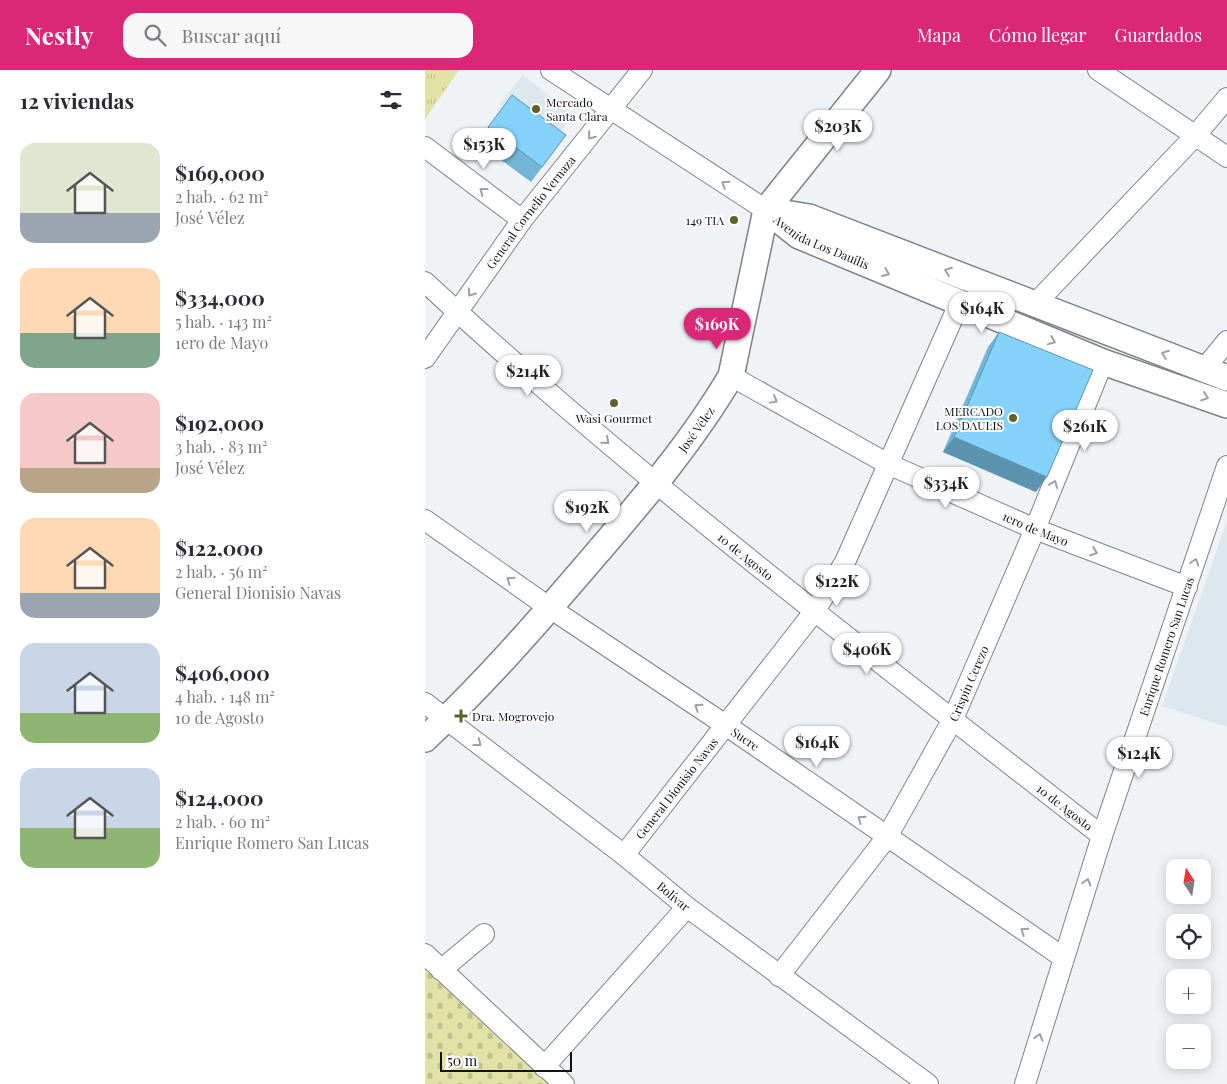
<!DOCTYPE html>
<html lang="es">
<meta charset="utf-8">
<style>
body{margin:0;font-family:"Playfair Display",serif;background:#f7f7f7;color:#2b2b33;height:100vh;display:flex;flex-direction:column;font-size:19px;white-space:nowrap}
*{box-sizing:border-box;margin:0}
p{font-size:16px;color:#7c7c81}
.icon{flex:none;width:28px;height:28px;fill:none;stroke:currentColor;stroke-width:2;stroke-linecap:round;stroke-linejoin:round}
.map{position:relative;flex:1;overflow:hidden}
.panel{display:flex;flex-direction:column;background:#fff;width:425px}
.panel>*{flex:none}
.needle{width:32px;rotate:348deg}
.fabs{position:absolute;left:741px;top:789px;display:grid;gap:10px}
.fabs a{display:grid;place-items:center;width:45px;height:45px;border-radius:10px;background:#fff;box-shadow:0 2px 12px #0003;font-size:25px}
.scale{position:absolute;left:15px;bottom:12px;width:132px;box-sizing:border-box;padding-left:5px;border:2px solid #111213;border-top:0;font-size:14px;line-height:18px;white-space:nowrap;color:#111213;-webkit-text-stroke:4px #fff;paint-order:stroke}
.price{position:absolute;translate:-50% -42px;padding:0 11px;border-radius:18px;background:#fff;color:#222;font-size:16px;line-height:32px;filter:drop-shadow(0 1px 2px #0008)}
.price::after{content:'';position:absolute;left:50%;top:30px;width:15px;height:11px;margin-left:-8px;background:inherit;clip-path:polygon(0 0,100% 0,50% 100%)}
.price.selected{background:#db2777;color:#fff}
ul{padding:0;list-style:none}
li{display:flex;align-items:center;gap:15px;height:125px;padding:0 20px}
li span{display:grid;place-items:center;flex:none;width:140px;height:100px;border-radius:15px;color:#555}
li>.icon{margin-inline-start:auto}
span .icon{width:60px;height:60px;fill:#fffc;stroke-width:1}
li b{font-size:21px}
h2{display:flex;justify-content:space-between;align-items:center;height:60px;padding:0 20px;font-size:21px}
header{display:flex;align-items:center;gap:30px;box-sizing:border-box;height:70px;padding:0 25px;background:#db2777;color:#fff}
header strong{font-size:24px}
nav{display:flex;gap:28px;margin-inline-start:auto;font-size:18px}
.search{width:350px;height:45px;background:#f7f7f7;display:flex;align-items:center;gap:12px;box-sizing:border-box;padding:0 18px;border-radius:15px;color:#7c7c81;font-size:19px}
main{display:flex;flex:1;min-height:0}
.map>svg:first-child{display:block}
</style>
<header>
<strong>Nestly</strong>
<div class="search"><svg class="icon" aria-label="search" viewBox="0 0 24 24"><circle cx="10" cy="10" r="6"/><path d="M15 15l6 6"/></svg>Buscar aquí</div>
<nav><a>Mapa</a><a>Cómo llegar</a><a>Guardados</a></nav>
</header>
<main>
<section class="panel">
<h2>12 viviendas<svg class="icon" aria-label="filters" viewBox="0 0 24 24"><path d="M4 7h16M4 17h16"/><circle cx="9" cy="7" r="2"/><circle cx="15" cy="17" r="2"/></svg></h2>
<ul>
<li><span style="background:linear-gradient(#dfe7d0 70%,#9aa5b1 0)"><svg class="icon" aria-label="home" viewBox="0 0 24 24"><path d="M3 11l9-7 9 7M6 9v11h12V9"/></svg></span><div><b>$169,000</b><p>2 hab. · 62 m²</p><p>José Vélez</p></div></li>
<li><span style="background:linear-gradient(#ffd9b3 65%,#7fa58c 0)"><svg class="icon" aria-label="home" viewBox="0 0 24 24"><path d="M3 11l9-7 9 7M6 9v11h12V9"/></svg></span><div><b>$334,000</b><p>5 hab. · 143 m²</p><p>1ero de Mayo</p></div></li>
<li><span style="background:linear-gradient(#f6c9c9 75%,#b9a48a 0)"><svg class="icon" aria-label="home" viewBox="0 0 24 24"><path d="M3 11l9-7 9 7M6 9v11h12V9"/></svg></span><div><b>$192,000</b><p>3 hab. · 83 m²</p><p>José Vélez</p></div></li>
<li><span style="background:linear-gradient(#ffd9b3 75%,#9aa5b1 0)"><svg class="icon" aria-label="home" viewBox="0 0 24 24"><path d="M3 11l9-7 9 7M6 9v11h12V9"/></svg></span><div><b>$122,000</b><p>2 hab. · 56 m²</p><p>General Dionisio Navas</p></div></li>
<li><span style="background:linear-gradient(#c9d6e8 70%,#8fb573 0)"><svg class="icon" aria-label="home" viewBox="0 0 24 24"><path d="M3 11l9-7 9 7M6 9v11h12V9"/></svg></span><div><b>$406,000</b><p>4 hab. · 148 m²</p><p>10 de Agosto</p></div></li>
<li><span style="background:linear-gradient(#c9d6e8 60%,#8fb573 0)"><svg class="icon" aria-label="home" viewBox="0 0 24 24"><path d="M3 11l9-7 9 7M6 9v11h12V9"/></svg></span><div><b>$124,000</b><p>2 hab. · 60 m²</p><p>Enrique Romero San Lucas</p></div></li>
</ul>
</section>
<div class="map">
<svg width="802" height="1014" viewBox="0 0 802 1014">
<defs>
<pattern id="grass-tufts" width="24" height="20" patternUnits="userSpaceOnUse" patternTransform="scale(1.25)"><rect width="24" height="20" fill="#e2e2a7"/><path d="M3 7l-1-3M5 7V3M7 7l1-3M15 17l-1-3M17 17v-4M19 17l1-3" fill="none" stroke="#c1c18f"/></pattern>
<pattern id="cemetery-stones" width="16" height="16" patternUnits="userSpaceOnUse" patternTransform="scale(1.25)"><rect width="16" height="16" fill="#e2e2a7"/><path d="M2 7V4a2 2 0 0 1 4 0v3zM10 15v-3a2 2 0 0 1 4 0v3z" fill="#c1c18f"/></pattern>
</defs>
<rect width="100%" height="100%" fill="#eff3f5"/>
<g fill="#dce8ee">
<polygon points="98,5 148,44 129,72 74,34"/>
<polygon points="802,451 802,657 737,636"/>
</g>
<polygon fill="url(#grass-tufts)" points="0,0 34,0 0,49"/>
<polygon fill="url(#cemetery-stones)" points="0,888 138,1014 0,1014"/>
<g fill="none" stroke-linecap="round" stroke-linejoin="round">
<defs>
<g id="minor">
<polyline points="126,0 341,140"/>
<polyline points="673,0 802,87"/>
<polyline points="0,77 97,150"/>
<path id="s1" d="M0 212C214 410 447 586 677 766"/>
<polyline points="610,234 770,66 802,28"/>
<path id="s2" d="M0 288 97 150 217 0"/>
<polyline points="779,299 802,271"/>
<path id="s3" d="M306 306 463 394 610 459 762 517"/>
<path id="s4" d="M0 450 125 538 302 656 639 888"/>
<path id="s5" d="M0 633 199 785 262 837 503 1014"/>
<path id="s6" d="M199 785 389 542 420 492 534 234"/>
<polyline points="0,884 139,1014"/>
<polyline points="16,900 59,864"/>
<path id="s7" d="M354 906 462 767 528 649 610 459 678 292"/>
<polyline points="119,997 262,837"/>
<path id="s8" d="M600 1014 677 766 802 396"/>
</g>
<g id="tertiary">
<path id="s9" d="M341 140 374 166 678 292 802 335"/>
<polyline points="341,140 384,147 802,308"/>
<path id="s10" d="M0 669C59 614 113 552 166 490 216 432 267 372 306 306L341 140 453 0"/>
</g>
</defs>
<use href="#minor" stroke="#7f8385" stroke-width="22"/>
<use href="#tertiary" stroke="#7f8385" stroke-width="28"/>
<use href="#minor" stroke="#fff" stroke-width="20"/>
<use href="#tertiary" stroke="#fff" stroke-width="25"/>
</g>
<g fill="#72b5d6">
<polygon points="63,57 141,65 106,112 52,72"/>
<polygon points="574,262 611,422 518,382 563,277"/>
</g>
<polygon fill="#5c93ae" points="529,367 622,407 611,422 518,382"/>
<g fill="#84d2f9" stroke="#5c93ae">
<polygon points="87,25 141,65 117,97 63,57"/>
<polygon points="574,262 668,300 622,407 529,367"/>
</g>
<defs><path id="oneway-chevron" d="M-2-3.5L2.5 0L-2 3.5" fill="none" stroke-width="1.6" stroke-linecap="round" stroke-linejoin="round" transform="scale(1.25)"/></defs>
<g stroke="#a0a0a1">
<use href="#oneway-chevron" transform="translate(166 66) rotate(129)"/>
<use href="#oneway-chevron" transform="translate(300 114) rotate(-147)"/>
<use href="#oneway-chevron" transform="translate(58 121) rotate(-143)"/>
<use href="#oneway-chevron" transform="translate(523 201) rotate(-159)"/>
<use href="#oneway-chevron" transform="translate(461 203) rotate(23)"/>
<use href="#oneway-chevron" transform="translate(46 223) rotate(125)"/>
<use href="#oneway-chevron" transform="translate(627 271) rotate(22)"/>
<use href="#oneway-chevron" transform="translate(740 284) rotate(-159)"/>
<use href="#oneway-chevron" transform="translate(780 327) rotate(19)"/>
<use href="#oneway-chevron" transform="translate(349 330) rotate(29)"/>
<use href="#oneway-chevron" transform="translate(181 371) rotate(41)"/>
<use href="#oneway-chevron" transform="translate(629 414) rotate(-68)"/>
<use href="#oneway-chevron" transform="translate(669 482) rotate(21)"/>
<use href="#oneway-chevron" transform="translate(770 492) rotate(-72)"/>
<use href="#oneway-chevron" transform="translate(85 510) rotate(-145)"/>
<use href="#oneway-chevron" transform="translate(273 637) rotate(-146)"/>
<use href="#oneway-chevron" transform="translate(53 673) rotate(38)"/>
<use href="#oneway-chevron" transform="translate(436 749) rotate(-145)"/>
<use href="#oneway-chevron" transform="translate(662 812) rotate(-73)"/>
<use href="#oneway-chevron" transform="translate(599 861) rotate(-146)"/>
<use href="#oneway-chevron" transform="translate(614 967) rotate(-73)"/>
</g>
<g fill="#61602d" stroke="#fff" stroke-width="2">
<circle cx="111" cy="39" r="5"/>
<circle cx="309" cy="150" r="5"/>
<circle cx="189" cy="333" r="5"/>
<circle cx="588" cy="348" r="5"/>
<path d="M33.5 638.5h5v5h5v5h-5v5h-5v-5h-5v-5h5z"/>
</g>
<g text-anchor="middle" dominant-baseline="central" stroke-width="4" stroke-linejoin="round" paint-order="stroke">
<g font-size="12" fill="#111213" stroke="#fff" text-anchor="start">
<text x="121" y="32">Mercado<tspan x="121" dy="14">Santa Clara</tspan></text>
<text x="299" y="150" text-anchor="end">149 TIA</text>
<text x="578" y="341" text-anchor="end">MERCADO<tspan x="578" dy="14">LOS DAULIS</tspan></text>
<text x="189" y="348" text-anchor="middle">Wasi Gourmet</text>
<text x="47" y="646">Dra. Mogrovejo</text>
</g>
<g font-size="12" fill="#111213" stroke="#fff">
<text stroke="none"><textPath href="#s2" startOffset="180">General Cornelio Vernaza</textPath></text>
<text stroke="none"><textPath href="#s9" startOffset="65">Avenida Los Dauilis</textPath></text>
<text stroke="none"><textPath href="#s10" startOffset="412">José Vélez</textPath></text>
<text stroke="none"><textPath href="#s3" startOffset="341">1ero de Mayo</textPath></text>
<text stroke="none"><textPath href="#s1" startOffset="422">10 de Agosto</textPath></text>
<text stroke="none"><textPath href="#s8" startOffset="460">Enrique Romero San Lucas</textPath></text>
<text stroke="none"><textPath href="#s7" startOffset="350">Crispín Cerezo</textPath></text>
<text stroke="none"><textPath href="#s4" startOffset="388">Sucre</textPath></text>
<text stroke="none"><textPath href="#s6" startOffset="85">General Dionisio Navas</textPath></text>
<text stroke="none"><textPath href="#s1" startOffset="828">10 de Agosto</textPath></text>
<text stroke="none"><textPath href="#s5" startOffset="315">Bolívar</textPath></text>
</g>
</g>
</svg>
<div class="fabs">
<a><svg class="needle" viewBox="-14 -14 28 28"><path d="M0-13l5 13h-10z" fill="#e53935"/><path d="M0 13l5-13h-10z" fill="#7c7c81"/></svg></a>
<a><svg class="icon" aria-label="locate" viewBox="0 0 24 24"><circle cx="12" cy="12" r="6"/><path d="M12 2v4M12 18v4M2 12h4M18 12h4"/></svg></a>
<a>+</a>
<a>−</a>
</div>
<div class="scale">50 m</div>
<b class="price" style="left:413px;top:82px">$203K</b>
<b class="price" style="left:59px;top:100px">$153K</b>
<b class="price" style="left:557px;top:264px">$164K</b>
<b class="price selected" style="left:292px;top:280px">$169K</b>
<b class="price" style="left:103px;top:327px">$214K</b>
<b class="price" style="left:660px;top:382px">$261K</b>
<b class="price" style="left:521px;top:439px">$334K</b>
<b class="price" style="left:162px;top:463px">$192K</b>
<b class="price" style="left:412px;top:537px">$122K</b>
<b class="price" style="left:442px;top:605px">$406K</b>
<b class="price" style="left:392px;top:698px">$164K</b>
<b class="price" style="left:714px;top:709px">$124K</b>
</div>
</main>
